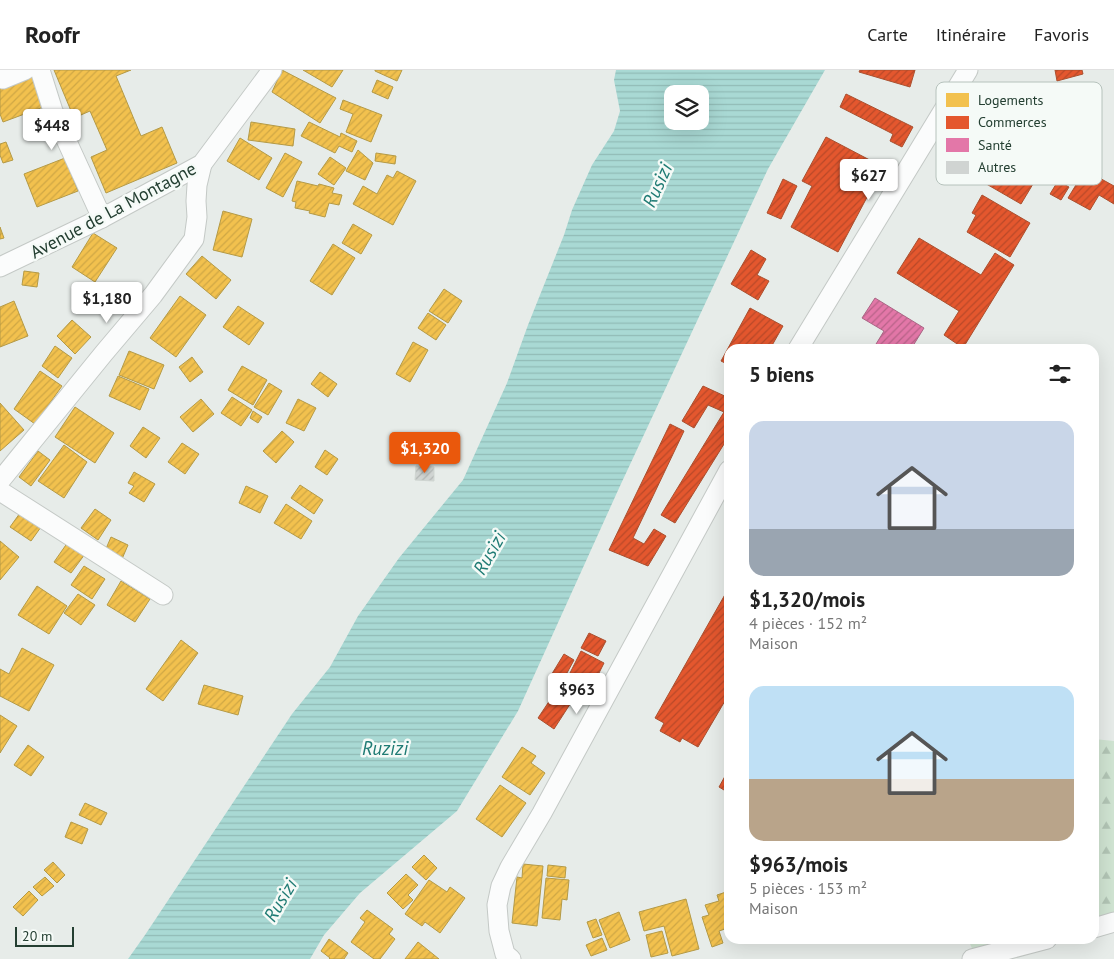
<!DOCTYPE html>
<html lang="fr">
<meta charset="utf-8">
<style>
body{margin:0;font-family:"PT Sans",sans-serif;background:#f6f6f6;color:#222;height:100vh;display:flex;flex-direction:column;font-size:19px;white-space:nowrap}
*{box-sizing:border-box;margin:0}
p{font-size:16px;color:#767676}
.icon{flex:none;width:28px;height:28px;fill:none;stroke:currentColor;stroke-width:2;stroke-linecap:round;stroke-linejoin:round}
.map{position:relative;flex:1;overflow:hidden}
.sheet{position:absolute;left:724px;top:274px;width:375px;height:600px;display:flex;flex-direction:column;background:#fff;border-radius:15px;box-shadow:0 5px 20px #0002}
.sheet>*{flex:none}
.fabs{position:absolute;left:664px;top:15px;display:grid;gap:10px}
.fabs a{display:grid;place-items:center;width:45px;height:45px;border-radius:10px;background:#fff;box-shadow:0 5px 20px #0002;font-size:25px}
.scale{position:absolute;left:15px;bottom:12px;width:59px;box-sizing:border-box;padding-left:5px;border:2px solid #243f32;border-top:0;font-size:14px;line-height:18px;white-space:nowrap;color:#243f32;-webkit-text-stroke:4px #f5faf7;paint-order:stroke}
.price{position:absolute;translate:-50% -42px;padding:0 11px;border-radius:5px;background:#fff;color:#222;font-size:16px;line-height:32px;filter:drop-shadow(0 1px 2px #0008)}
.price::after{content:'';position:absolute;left:50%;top:30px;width:15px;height:11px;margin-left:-8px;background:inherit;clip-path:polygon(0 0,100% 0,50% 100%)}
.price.current{background:#ea580c;color:#fff}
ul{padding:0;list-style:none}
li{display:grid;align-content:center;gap:10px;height:265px;padding:0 25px}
li span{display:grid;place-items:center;height:155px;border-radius:15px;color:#555}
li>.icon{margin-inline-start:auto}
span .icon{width:90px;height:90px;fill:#fffc;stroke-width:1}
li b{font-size:21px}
h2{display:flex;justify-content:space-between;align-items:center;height:60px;padding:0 25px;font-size:21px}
header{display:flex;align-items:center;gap:30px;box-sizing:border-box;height:70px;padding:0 25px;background:#fff;border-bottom:1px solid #e0e0e0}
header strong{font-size:24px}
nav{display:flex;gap:28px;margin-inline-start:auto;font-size:18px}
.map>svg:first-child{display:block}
</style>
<header>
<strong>Roofr</strong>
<nav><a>Carte</a><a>Itinéraire</a><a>Favoris</a></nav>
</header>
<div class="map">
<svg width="1114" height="889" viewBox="0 0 1114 889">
<defs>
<pattern id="forest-firs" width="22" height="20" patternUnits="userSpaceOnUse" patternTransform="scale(1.25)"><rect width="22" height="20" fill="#d0e4d2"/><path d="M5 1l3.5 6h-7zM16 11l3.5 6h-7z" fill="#b2c5b5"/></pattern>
<pattern id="water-rules" width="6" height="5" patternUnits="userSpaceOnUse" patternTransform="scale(1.25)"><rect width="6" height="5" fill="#a9d9d4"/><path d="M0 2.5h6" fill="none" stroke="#91bbb6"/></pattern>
<pattern id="homes-hatch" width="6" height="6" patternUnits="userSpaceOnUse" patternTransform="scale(1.25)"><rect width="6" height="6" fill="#f2c14e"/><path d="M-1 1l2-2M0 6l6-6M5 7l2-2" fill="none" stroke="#cfa745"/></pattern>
<pattern id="shops-hatch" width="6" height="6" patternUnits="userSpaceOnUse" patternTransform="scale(1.25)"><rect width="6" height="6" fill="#e4572e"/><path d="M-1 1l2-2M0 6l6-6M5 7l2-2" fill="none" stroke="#b94928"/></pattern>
<pattern id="health-hatch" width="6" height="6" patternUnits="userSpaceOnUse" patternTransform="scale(1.25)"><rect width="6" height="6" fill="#e377a8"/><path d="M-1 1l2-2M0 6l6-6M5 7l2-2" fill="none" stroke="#b86389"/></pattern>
<pattern id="building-hatch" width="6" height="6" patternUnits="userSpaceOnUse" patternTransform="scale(1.25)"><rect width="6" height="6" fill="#d0d4d2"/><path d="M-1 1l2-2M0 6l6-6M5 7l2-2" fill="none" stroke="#b2b7b5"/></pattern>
</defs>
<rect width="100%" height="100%" fill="#e7ece9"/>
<g fill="url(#forest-firs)">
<polygon points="1094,669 1114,671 1114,852 1094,858"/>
<polygon points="968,869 1047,869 976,888"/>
</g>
<path fill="url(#water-rules)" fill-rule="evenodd" d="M616 0H825L768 99 620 416 518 641 457 741 360 823 324 865 310 889H128L145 865 292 644 330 597 358 546 399 488 463 410 507 313 528 255 564 165 572 140 592 95 614 61 620 41 614 10ZM672 24H700V51H672Z"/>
<g fill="url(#homes-hatch)" stroke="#b49a46">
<polygon points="54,0 131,0 116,6 141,66 162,57 177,93 106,123 91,87 107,80 90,41 74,48"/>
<polygon points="282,0 336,28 320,53 272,22"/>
<polygon points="303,0 343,0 332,17"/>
<polygon points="375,0 402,0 397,11 375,1"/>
<polygon points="33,2 46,36 3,52 0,44 0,14"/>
<polygon points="377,10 393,17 388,29 372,22"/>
<polygon points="343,30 382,45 371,72 346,62 353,44 340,39"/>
<polygon points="251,52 295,59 293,76 248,70"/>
<polygon points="309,52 340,67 341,63 357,71 352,82 339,76 335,83 301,66"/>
<polygon points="240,68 272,88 259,110 227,91"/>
<polygon points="6,72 13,90 3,93 0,85 0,74"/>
<polygon points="358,80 373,93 365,110 346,101"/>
<polygon points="285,83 302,92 283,127 266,118"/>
<polygon points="376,83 396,86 395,94 375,91"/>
<polygon points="330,87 346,98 334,115 318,104"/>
<polygon points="65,88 78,121 37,137 24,104"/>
<polygon points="397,101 416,111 393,155 353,134 363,116 377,124 387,105 393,108"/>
<polygon points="297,111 318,116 319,114 334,118 332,123 342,125 339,135 329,133 325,147 309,143 310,141 295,138 296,132 292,131"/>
<polygon points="223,141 252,149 242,187 213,180"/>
<polygon points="353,154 372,165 361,184 342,173"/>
<polygon points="0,157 4,168 0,169"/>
<polygon points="93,163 117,178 95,212 72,197"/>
<polygon points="333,174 355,188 332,225 310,211"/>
<polygon points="202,186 231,210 216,229 186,204"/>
<polygon points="24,201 39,203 37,217 22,215"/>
<polygon points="444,219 462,231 448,253 429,241"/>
<polygon points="180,226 206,245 176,287 150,268"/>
<polygon points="14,231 28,266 0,277 0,237"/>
<polygon points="238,236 264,253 249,275 223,257"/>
<polygon points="428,243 446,255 436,270 418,258"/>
<polygon points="72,250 91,267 75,284 57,266"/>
<polygon points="413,272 428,280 410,312 396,304"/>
<polygon points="55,276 72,288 58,308 42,296"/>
<polygon points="129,281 164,295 154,319 119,305"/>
<polygon points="192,287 203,302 190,312 179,297"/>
<polygon points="242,296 267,310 253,335 228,320"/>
<polygon points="40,301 62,316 35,354 14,339"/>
<polygon points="320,302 337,314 328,327 311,314"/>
<polygon points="118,306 149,319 140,340 109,326"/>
<polygon points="269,313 282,321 268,345 254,337"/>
<polygon points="232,327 252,340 241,356 221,343"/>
<polygon points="201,329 214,344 193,362 180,347"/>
<polygon points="298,329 316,338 304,361 286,353"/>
<polygon points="0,333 24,360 0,381"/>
<polygon points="75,337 114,363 95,393 55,367"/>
<polygon points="253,341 262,347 258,353 250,348"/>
<polygon points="143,357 160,368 146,388 130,376"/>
<polygon points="282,361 294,372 276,393 263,381"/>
<polygon points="182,373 199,384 185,404 168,392"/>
<polygon points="64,375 87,392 64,428 38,411"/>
<polygon points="325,380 338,389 327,405 315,397"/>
<polygon points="38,381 50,390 31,416 19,407"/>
<polygon points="134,402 155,414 144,432 129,423 134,416 128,413"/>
<polygon points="300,415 323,430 314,444 291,428"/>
<polygon points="246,416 268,426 260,443 239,433"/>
<polygon points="286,434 312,451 301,469 274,453"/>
<polygon points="95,439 111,450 98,470 81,458"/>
<polygon points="20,443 41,457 31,471 10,457"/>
<polygon points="111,467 128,475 122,489 105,481"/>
<polygon points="0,471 19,487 0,510"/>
<polygon points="68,472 85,484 71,503 54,492"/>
<polygon points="84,496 105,509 92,529 71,515"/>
<polygon points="121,511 150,529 135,552 107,535"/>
<polygon points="37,516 67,536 49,564 18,545"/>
<polygon points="78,524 95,535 81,555 64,543"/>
<polygon points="181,570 198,583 163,631 146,619"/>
<polygon points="22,578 54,595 29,641 0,626 0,599 9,604"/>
<polygon points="204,615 243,626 238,645 198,634"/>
<polygon points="0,645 17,656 0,683"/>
<polygon points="28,675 44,687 31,706 14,695"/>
<polygon points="522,677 536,686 531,693 545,703 530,725 502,707"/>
<polygon points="500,715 526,733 502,767 476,749"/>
<polygon points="85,733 107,743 101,755 79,745"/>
<polygon points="71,752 88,759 82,774 65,767"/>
<polygon points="424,785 437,798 426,810 412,797"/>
<polygon points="53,792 65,805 57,813 44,800"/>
<polygon points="523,794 543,796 537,856 512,853 517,807 522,808"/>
<polygon points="548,795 566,797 565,808 547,806"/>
<polygon points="406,804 418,815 408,825 413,830 403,839 387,823"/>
<polygon points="45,807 54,816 42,826 33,817"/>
<polygon points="546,808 569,810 567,830 562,829 560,850 542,848"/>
<polygon points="429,810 447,822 450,817 465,828 440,863 425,852 422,856 405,844"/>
<polygon points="29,821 38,830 23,846 13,837"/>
<polygon points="729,821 729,860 728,858 719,861 723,873 712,877 702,847 709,845 705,835 719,831 717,825"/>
<polygon points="686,829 699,879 672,886 664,856 644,861 639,842"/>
<polygon points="367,840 393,859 389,864 395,869 380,889 374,889 351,872 365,852 360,848"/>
<polygon points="619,842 630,870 610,878 599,850"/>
<polygon points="596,849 602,865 593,868 587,852"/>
<polygon points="662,861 668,883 651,887 646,865"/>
<polygon points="602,868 607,880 591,886 586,875"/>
<polygon points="329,869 348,883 344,889 329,889 330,888 321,881"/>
<polygon points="418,872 439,889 405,889"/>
</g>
<g fill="url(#shops-hatch)" stroke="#aa502f">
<polygon points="860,0 915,0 910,17 859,2"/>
<polygon points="1055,0 1082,0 1083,4 1057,11"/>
<polygon points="846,24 913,57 902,77 890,71 893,64 840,37"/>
<polygon points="983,65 1042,99 1021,134 969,104 979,86 973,82"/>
<polygon points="826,67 883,97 838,182 791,157 812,116 802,111"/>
<polygon points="1085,100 1114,116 1114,134 1099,125 1090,140 1068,128"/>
<polygon points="783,109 797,116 781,149 767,143"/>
<polygon points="1058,111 1069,117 1061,130 1050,124"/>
<polygon points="982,125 1030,153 1010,187 967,162 976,145 972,143"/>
<polygon points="919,168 981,205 995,183 1014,195 963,278 944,265 959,241 897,203"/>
<polygon points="751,180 766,189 757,205 769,211 758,230 731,214"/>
<polygon points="750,238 783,256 770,279 729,279 729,295 721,291"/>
<polygon points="703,316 729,328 729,366 675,453 661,445 724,342 708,335 694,358 682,351"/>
<polygon points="670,354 684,361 633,468 644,474 654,459 666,466 648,496 609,480"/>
<polygon points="727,521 729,522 729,624 698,677 682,668 680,672 660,661 664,653 655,648"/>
<polygon points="589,563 606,571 598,586 581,578"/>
<polygon points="581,581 604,593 588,625 565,613"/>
<polygon points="564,584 574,590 561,614 550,607"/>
<polygon points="558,618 574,628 554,659 538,648"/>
<polygon points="729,699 729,723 719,717"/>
</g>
<polygon fill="url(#health-hatch)" stroke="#aa6685" points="875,228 924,258 911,279 873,279 884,261 862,248"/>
<polygon fill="url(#building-hatch)" stroke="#cfd5d1" points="416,396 434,397 434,411 415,410"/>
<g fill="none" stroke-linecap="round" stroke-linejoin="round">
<defs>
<g id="street">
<polyline points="0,0 3,9 25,0"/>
<polyline points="40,0 53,41 102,148"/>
<polyline points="0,197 102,148 202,94 272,0"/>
<polyline points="798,279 968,0"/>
<polyline points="0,411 104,283 153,225 194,169 197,147 196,131 197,115 202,94"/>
<polyline points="0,421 163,525"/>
<polyline points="1094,858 1114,852"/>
<polyline points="511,889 505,884 499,861 497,835 501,816 510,797 542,743 729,400"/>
<polyline points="972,889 1047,869"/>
</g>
</defs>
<use href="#street" stroke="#c4c9c6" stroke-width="21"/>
<use href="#street" stroke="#fbfcfc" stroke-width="19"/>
</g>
<g text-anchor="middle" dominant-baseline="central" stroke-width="5" stroke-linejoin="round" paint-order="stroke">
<g font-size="18" fill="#243f32" stroke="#f5faf7">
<text transform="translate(113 140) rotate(-28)">Avenue de La Montagne</text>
</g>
<g font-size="19" font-style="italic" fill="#1f7b74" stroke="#f5faf7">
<text transform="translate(657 115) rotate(-66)">Rusizi</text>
<text transform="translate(489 483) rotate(-60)">Rusizi</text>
<text x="385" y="678">Ruzizi</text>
<text transform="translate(280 830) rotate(-59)">Rusizi</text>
</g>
</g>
<rect x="936" y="12" width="166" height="103" rx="8" fill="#f5faf7" stroke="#b6c2bc" stroke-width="1"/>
<rect x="946" y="23" width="23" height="14" fill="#f2c14e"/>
<rect x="946" y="46" width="23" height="13" fill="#e4572e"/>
<rect x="946" y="68" width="23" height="14" fill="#e377a8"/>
<rect x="946" y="91" width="23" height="13" fill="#d0d4d2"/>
<g font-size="14" fill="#243f32">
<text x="978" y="35">Logements</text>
<text x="978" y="57">Commerces</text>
<text x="978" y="80">Santé</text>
<text x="978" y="102">Autres</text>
</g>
</svg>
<div class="fabs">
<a><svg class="icon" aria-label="layers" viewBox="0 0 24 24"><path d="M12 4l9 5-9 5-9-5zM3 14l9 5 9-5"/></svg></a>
</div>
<div class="scale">20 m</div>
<b class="price" style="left:52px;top:81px">$448</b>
<b class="price" style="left:869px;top:131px">$627</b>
<b class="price" style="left:107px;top:254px">$1,180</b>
<b class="price current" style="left:425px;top:404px">$1,320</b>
<b class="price" style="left:577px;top:645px">$963</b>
<section class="sheet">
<h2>5 biens<svg class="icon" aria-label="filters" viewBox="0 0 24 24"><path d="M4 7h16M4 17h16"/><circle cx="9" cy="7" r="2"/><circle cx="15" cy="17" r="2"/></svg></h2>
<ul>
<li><span style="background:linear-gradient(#c9d6e8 70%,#9aa5b1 0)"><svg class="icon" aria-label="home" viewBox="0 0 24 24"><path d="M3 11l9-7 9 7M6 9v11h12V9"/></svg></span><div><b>$1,320/mois</b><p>4 pièces · 152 m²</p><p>Maison</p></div></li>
<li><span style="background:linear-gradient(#bfe0f5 60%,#b9a48a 0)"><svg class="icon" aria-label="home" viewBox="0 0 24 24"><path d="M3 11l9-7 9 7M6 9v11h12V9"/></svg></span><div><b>$963/mois</b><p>5 pièces · 153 m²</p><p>Maison</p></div></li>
</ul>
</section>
</div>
